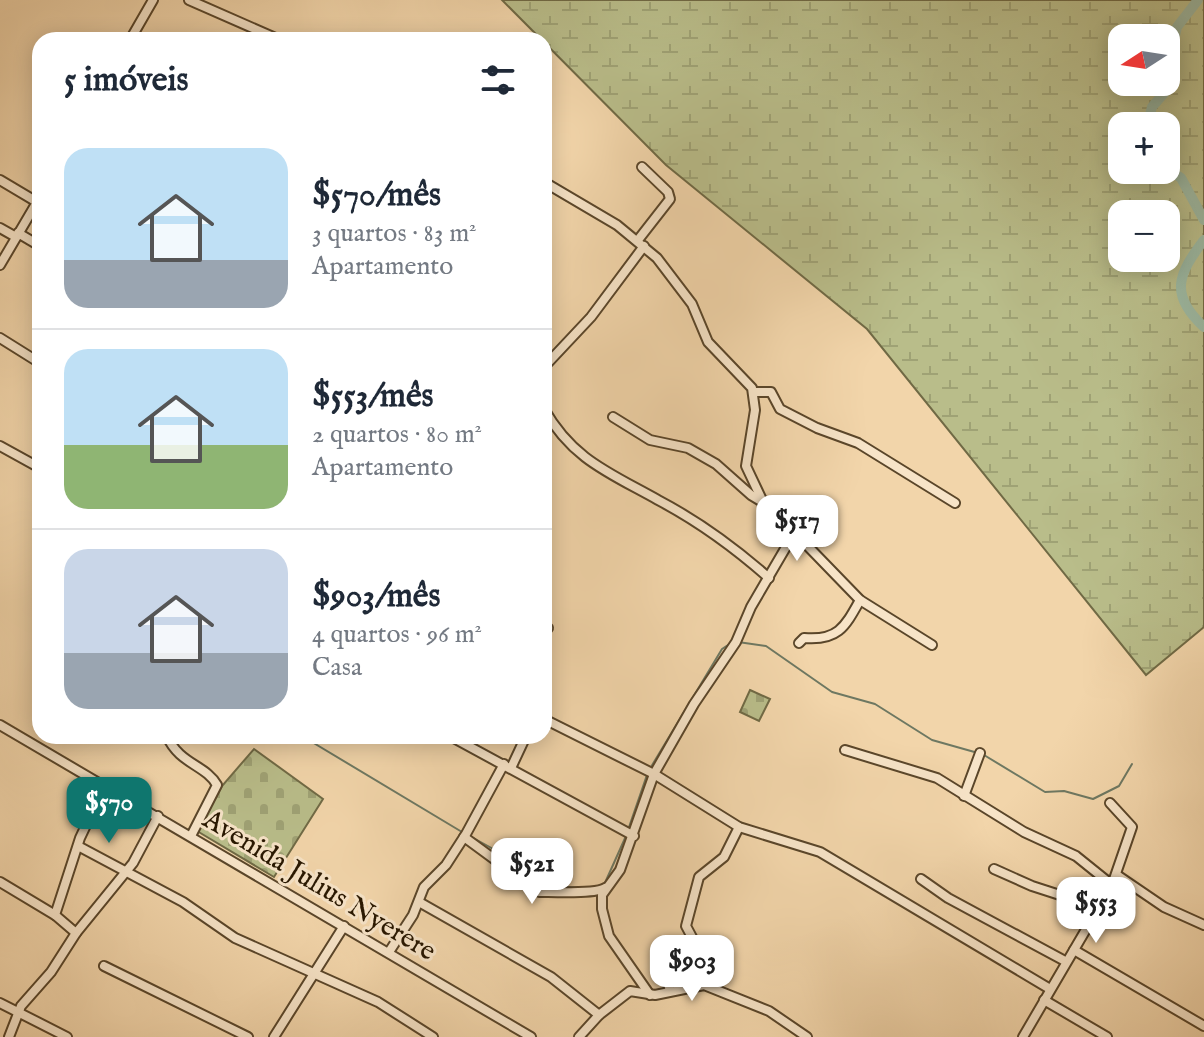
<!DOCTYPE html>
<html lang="pt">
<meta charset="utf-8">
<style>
body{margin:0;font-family:"IM FELL English",serif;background:#f2f2f3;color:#1f2937;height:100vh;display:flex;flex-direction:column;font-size:30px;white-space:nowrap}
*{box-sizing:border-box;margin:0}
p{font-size:26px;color:#747a83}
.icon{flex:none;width:44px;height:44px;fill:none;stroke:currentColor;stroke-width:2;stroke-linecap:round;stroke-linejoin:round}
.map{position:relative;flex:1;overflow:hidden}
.drawer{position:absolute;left:32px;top:32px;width:520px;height:712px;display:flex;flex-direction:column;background:#fff;border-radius:24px;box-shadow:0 4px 20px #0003}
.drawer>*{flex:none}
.needle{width:52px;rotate:258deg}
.buttons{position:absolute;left:1108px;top:24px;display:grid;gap:16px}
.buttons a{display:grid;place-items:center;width:72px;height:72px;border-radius:16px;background:#fff;box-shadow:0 4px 20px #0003;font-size:40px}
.price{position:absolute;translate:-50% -68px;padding:0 18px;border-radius:16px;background:#fff;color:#222;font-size:26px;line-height:52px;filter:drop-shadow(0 2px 4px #0008)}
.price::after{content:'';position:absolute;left:50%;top:48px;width:24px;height:18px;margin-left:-12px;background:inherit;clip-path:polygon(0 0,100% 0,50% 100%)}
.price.active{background:#0f766e;color:#fff}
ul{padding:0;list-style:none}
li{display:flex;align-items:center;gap:24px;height:200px;padding:0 32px}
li+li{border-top:2px solid #e0e1e3}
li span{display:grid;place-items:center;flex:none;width:224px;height:160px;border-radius:24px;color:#555}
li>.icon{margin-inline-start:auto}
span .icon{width:96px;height:96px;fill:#fffc;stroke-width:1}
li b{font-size:34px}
h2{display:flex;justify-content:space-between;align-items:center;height:96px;padding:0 32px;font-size:34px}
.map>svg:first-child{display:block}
</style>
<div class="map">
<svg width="1204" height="1037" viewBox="0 0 1204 1037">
<defs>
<pattern id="wetland-marsh" width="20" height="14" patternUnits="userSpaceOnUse" patternTransform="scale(2)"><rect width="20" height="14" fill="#b9bd8a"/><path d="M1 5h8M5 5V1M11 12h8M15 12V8" fill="none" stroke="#9fa275"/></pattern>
<pattern id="cemetery-stones" width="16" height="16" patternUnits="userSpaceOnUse" patternTransform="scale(2)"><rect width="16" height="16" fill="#b9bd8a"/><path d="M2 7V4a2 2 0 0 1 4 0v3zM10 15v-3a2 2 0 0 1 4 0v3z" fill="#9fa275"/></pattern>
</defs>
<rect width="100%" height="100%" fill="#f2d5aa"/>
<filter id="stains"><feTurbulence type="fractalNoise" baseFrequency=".0025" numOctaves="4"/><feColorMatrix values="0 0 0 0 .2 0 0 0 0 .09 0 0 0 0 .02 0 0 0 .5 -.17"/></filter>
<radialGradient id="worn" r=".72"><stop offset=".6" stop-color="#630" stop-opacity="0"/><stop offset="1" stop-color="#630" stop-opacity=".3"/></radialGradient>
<path fill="url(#wetland-marsh)" stroke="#706a45" stroke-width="2" fill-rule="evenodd" d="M502 0H1204V627L1146 675 867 329 666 165ZM1122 38H1166V82H1122ZM1122 126H1166V170H1122ZM1122 214H1166V258H1122Z"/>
<g fill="url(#cemetery-stones)" stroke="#706a45" stroke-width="2">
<polygon points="750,690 770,699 759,721 740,712"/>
<polygon points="254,749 323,799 274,877 197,831 222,786"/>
</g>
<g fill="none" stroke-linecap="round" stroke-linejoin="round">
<g stroke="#6e7862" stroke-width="2">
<polyline points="738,642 766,646 832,692 875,704 932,740 978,753"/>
<polyline points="302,736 462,832"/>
<polyline points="984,755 1045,792 1064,791 1093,799 1119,786 1132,764"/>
<polyline points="651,767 722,649 731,643"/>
<polyline points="628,830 648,772"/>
<polyline points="468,835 504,855 541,886 584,888"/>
<polyline points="604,885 626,836"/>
</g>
<g stroke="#9cb9a3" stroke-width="10">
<polyline points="1147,126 1152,107 1166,91 1167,69 1177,27 1198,0"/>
<polyline points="1166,168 1181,178 1204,220"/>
<path d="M1204 240C1179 273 1168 294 1204 327"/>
</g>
<defs>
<g id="minor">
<polyline points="189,0 280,40"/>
<polyline points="130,40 153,0"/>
<polyline points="0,180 37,202"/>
<polyline points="544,182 617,225 657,258 692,304 708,342 752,388 755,410 746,466 763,502"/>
<polyline points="0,228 16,237"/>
<polyline points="18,233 40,246"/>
<polyline points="638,240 670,199 668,192 642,167"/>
<polyline points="0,265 40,197"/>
<polyline points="0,338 40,363"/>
<polyline points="544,367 591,317 644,246"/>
<polyline points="754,392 771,392 780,409 817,428 858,443 955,503"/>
<path d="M544 409C573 460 610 473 658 500 698 521 735 548 769 578"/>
<polyline points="613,417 650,440 688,448 716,464 751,495 784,515 796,530 751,607 736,642 694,704 654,774 620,870 602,895 602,909 609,936 650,995"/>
<polyline points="0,446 40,468"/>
<polyline points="796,534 860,600 932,645"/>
<polyline points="544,633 548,628"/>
<path d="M799 643 804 638C838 641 845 627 860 600"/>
<polyline points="544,719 654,774 739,827 820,852 1050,989"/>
<polyline points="0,725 531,1037"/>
<path d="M167 736C179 764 206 765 217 785L191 836"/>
<polyline points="450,736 634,836"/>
<polyline points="845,750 937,778 1024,832 1076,856 1112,885"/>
<polyline points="511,768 526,736"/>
<polyline points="964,796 980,753"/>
<path d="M464 837 539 892C553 892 596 894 605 888"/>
<polyline points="78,846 183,902 235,938 378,1002 433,1037"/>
<polyline points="994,869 1032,886 1100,908"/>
<polyline points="1117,875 1164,907 1204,925"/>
<polyline points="921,879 948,898 1065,961"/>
<polyline points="0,882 55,915"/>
<polyline points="419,902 551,977 599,1015"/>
<polyline points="76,933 133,863 158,816"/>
<polyline points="1074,950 1204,1026"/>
<polyline points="389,952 413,915 424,887 446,865 466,834 504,764"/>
<polyline points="104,966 248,1037"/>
<polyline points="670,991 668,984 694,941 686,926 699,877 724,857 739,827"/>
<polyline points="1044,1000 1107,1037"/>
<polyline points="0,1003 67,1037"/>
<polyline points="9,1037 21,1006 51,972 76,933 55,915 80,838 105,785"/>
<polyline points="274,1037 344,926"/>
<polyline points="579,1037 599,1015 630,991 655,995 704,985 769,1011 807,1037"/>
<polyline points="1023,1037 1112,885 1132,827 1110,803"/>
</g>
</defs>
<use href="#minor" stroke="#5a462a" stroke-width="12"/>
<use href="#minor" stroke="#f7e4c8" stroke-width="8"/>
</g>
<g text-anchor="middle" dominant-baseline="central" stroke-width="6" stroke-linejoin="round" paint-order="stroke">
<g font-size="28" fill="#281700" stroke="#f7e4c8">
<text transform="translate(319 886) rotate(31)">Avenida Julius Nyerere</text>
</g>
</g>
<rect width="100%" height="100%" filter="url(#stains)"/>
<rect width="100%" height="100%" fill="url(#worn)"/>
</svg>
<div class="buttons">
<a><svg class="needle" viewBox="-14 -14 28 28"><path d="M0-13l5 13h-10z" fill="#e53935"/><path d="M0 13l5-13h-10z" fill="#747a83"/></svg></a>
<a>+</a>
<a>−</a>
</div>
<b class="price" style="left:797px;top:563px">$517</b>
<b class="price active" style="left:109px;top:845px">$570</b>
<b class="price" style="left:532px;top:906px">$521</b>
<b class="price" style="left:1096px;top:945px">$553</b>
<b class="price" style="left:692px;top:1003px">$903</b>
<section class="drawer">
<h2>5 imóveis<svg class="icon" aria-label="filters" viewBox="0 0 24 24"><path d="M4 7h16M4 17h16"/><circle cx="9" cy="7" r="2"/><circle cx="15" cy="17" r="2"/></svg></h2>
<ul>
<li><span style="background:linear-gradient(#bfe0f5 70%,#9aa5b1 0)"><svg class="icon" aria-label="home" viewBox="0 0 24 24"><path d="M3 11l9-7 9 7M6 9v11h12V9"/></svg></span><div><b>$570/mês</b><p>3 quartos · 83 m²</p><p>Apartamento</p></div></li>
<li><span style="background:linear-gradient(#bfe0f5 60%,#8fb573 0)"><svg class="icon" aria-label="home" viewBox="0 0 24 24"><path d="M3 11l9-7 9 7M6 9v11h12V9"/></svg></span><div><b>$553/mês</b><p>2 quartos · 80 m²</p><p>Apartamento</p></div></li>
<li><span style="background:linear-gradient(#c9d6e8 65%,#9aa5b1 0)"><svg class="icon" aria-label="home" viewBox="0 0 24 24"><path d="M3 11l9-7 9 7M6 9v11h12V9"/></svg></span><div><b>$903/mês</b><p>4 quartos · 96 m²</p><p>Casa</p></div></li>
</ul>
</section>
</div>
